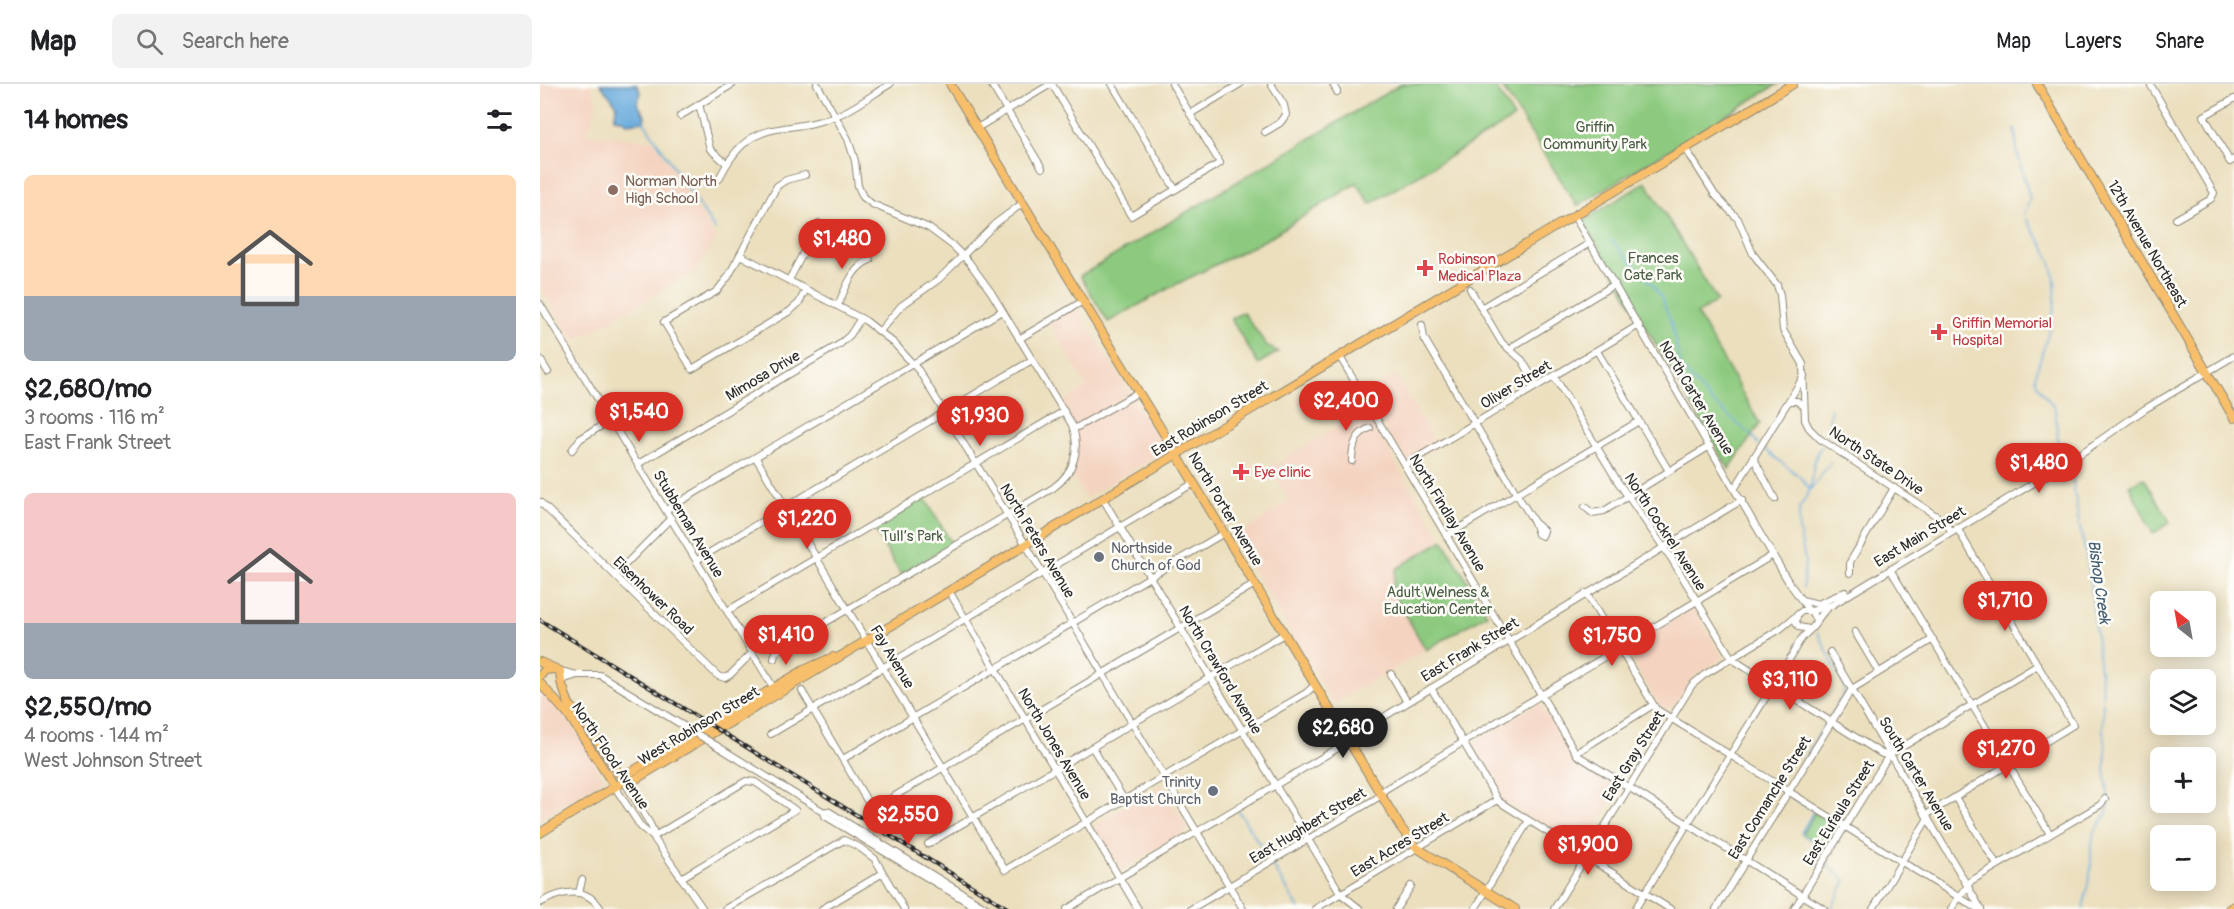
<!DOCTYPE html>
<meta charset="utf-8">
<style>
body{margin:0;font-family:Pangolin,sans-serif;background:#f2f2f2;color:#202124;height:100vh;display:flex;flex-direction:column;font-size:22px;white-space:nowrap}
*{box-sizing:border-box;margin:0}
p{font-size:20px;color:#757577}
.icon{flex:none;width:33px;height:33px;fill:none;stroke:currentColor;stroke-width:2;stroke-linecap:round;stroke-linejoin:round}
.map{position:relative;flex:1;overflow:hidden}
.sheet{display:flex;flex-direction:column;background:#fff;width:540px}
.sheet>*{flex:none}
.needle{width:39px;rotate:329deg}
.tools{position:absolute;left:1610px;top:507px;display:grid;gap:12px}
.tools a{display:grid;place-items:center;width:66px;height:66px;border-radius:9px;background:#fff;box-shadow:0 3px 15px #0003;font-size:30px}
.price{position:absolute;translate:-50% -51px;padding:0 14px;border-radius:21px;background:#d93025;color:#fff;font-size:20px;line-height:39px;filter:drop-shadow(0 2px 3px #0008)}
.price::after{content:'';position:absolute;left:50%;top:36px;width:18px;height:14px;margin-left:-9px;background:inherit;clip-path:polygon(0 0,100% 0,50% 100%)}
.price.selected{background:#222;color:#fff}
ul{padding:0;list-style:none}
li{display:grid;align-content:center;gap:12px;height:318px;padding:0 24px}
li span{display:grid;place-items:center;height:186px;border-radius:9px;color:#555}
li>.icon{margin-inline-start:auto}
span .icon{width:108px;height:108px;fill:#fffc;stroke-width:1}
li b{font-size:26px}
h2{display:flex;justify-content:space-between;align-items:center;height:72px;padding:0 24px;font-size:26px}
header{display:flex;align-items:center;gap:36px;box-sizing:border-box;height:84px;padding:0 30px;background:#fff;border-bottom:2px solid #e0e0e0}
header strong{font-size:28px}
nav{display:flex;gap:33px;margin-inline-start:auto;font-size:21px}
.search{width:420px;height:54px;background:#f2f2f2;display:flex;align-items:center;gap:15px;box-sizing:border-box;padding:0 21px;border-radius:9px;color:#757577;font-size:22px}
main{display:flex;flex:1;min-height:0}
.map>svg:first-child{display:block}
</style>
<header>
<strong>Map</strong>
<div class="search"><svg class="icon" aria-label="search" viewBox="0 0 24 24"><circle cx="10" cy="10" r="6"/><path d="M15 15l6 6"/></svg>Search here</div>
<nav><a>Map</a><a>Layers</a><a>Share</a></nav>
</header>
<main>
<section class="sheet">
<h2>14 homes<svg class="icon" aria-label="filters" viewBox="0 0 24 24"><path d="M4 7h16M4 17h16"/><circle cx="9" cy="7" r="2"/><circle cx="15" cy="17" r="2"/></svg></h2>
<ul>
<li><span style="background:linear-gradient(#ffd9b3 65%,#9aa5b1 0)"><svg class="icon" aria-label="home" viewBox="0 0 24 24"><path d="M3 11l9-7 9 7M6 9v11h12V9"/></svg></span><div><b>$2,680/mo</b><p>3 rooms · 116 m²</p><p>East Frank Street</p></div></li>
<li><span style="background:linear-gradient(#f6c9c9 70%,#9aa5b1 0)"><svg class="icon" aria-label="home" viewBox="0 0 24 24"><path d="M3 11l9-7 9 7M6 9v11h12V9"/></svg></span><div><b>$2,550/mo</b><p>4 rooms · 144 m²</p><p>West Johnson Street</p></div></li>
</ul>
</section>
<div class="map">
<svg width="1694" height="825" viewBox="0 0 1694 825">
<rect width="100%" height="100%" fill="#fdfcf7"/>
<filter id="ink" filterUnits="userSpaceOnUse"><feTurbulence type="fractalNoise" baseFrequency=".0167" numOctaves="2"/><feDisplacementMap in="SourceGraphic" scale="12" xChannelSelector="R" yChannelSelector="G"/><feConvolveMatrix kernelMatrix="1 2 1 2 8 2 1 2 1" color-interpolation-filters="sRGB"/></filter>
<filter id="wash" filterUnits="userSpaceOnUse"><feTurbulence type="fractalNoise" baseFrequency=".008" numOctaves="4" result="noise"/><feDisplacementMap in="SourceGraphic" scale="24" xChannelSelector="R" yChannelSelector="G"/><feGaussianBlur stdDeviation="1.35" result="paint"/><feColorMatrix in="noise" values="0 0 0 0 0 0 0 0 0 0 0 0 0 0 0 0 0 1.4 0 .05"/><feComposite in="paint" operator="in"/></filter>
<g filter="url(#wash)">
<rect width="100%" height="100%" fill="#ebdfbe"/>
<g fill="#f4d3c0">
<polygon points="0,0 51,0 57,20 47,50 115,57 176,154 156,187 46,251 32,255 0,203"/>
<polygon points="537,224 626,367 546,414 530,388 537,361 520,320 547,303 509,239"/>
<polygon points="856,291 897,362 865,381 824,310"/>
<polygon points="824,326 947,530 794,620 694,455 747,418 748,414 729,384"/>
<polygon points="1153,524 1183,574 1152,594 1133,623 1124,625 1120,623 1086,565"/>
<polygon points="0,602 17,620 36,647 64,695 0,735"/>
<polygon points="999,618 1032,674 1080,704 1042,766 961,716 930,661"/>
<polygon points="622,700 649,746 581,786 554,741"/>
</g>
<g fill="#8dca7f" stroke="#5c7a55" stroke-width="1.5">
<polygon points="861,0 954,0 974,34 830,120 817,99 725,156 631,203 568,238 540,192"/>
<polygon points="960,0 1238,0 1037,122"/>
<polygon points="1106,98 1177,217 1157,230 1220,340 1189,385 1043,137"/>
<polygon points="703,228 727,262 738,268 718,280 691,235"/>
<polygon points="1604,394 1630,438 1613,450 1589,401"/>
<polygon points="384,413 412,460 361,491 333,443"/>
<polygon points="903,456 947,530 886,566 852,507 856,485"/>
<polygon points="1274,729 1278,730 1299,743 1286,765 1262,750"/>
</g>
<polygon fill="#67aadc" stroke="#496a84" stroke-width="1.5" points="60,0 96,0 101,9 97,19 105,32 104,37 87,39 81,35 74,34 77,21"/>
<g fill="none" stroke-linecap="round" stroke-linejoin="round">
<g stroke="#67aadc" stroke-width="1.5">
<polyline points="103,36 175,146"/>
<polyline points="1475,45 1477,68 1490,115 1484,131"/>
<path d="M1486 135C1493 147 1503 159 1508 171 1527 214 1505 253 1495 294L1498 302 1515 325 1519 365"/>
<polyline points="1071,156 1113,201 1121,213 1131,238 1141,283 1171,317 1212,352 1218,360"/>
<polyline points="1286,355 1291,324"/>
<polyline points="1222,363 1259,392 1270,406 1291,378"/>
<polyline points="1529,386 1532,390 1539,440 1548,479 1563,613"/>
<polyline points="1263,504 1265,476 1259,446 1259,425 1270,406 1274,380 1278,367 1283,361"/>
<polyline points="1278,549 1305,604 1302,613 1290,633"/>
<polyline points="1247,703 1287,637"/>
<polyline points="1250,712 1272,726 1272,730 1261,749 1283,764"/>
<polyline points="698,726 729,775"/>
<polyline points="1283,771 1284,766"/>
<polyline points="1289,774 1288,782 1306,797 1291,825"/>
<polyline points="731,779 759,825"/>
<polyline points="1184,822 1192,825"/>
<polyline points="1543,825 1551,785 1551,764 1554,749 1566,731 1569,718 1565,684 1566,669 1563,647 1563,618"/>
</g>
</g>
</g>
<g filter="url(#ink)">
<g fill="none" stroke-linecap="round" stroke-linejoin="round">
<defs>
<g id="minor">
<polyline points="451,0 502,84"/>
<polyline points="512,0 591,132 680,79 632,0"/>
<polyline points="572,0 635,105"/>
<polyline points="793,0 797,8"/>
<polyline points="1610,0 1674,109 1671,115 1636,135"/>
<polyline points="1694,15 1664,32 1690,78 1694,75"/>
<polyline points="159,20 170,65 186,79"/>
<polyline points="650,30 700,0"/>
<polyline points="140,32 193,0"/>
<polyline points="437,44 511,0"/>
<polyline points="725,48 740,39 746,31 744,21 731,0"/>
<polyline points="1146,65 1175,111 1198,135 1213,170 1237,201 1240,211 1243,246 1263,280 1265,336 1269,344 1280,355 1404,437 1412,448"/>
<polyline points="265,91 246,96 237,102 188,193 177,207 124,238 152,285 250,227 259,219 266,205"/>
<path d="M179 95C211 28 244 54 298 31 316 24 333 10 350 0"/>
<polyline points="1034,132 1248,497 1269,527"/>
<polyline points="200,171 326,237 354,259 379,287 486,461 703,825"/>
<polyline points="249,196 279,139"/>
<polyline points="930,205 962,259 982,276 997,301"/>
<polyline points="0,220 235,606"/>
<path d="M298 221C306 204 312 183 330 176"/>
<polyline points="941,224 1050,159"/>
<polyline points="882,241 884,254 976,409 994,438 1004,447 1002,452 998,450 994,438"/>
<polyline points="340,247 361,222 399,195 456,139 483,119"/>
<polyline points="479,255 543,217"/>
<polyline points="971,266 975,261 1075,200"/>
<polyline points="1057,267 1129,387"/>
<polyline points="800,273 1037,671 1284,825"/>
<polyline points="0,275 8,288"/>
<polyline points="1014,292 1078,398 1131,474 1192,575 1342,670 1349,671"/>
<polyline points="1245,321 1250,317 1257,317 1264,322"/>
<polyline points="534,345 599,308"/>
<polyline points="32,366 40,355 71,336"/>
<polyline points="1213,373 1235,415"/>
<polyline points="216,374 465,786 766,609 775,601"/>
<path d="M812 377C812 363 816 349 830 344"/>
<polyline points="98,380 300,260 310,251 321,234"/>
<polyline points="865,381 1099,241"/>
<polyline points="1195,404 1264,292"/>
<polyline points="563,415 801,810 820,825"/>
<polyline points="0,418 178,592 185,594 190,591 212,569"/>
<polyline points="1045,423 1052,429 1064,427 1170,362"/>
<polyline points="126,426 462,227"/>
<polyline points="906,452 1099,337"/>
<polyline points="157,476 492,276"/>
<polyline points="1350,485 1510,750"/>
<polyline points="1310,489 1310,478 1354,404"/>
<polyline points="75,491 131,434"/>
<polyline points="409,507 598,825"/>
<polyline points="1046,509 1116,625 1438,825"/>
<polyline points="1262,516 1278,520 1305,508"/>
<polyline points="187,527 524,327"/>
<polyline points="1271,527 1292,521 1530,377 1605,325 1694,272"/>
<polyline points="1257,532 1256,538 1259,543 1269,545"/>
<polyline points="1315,548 1338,587"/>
<polyline points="1290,568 1441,825"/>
<path d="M234 575 235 570 239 566 513 404C534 389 541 366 532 341L451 208 429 178 412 161 389 144 332 120 323 113 318 102 315 77 308 55 277 0"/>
<polyline points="20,587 37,591 22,596"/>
<polyline points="851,590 867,618"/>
<polyline points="37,591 60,591 142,641"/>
<polyline points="891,604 958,717 1130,825"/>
<polyline points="262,607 329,720 336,723 715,500"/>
<polyline points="231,650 654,399"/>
<polyline points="177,662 284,728 285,732 439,825"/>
<polyline points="552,663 585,717"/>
<polyline points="1036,669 1113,621"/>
<polyline points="303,675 684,449"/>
<polyline points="84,697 110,740 113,746 113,753"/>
<polyline points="75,703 101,743 113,753 163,825"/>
<polyline points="1415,713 1457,781"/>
<polyline points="284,728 288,727 448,825"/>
<polyline points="1386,731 1533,641 1417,444"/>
<polyline points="113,753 206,697 215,698 255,726 141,794"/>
<polyline points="388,760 744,550"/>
<polyline points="39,809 42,796"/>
<path d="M0 819C21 807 46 801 61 825"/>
<polyline points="185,825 304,756 319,763 335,775 364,825"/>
<polyline points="282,825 343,789"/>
<polyline points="527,825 803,661 814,651 1202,416"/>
<polyline points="651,825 837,714 844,706 1233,471"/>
<polyline points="775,825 957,716"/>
<polyline points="856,825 871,802"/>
<polyline points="935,825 988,738"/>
<polyline points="1014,825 1152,601 1164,591 1240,545 1262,527 1271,527 1276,536"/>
<path d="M1095 825 1252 571C1259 557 1261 554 1272 544 1277 539 1278 532 1287 525"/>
<polyline points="1176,825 1312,605 1393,555"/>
<polyline points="1254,825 1349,671 1498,581"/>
<polyline points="1333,825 1388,734"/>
<polyline points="1411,825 1431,797 1560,721 1565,715"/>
</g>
<g id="major">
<polyline points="410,0 637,371 861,744 877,764 975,825"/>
<polyline points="1497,0 1694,334"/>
<polyline points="0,578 20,587 21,598 29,620 47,641 84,697"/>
<polyline points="0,592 5,586 13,585"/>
<polyline points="0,599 30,633 75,703"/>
<polyline points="84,697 91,698 1253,0"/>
<polyline points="0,749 84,697 86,691 264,586 293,573"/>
<polyline points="1689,825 1694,822"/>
</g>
</defs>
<use href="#minor" stroke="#8b8574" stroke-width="8"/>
<use href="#major" stroke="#8b8574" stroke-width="10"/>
<use href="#minor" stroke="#fff" stroke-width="6"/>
<use href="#major" stroke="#f7bf6c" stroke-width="8"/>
<defs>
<polyline id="rail" points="0,536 469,825"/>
</defs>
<use href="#rail" stroke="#2b2b2b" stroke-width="4"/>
<use href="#rail" stroke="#fdfcf7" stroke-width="1.5" stroke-dasharray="4.5" stroke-linecap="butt"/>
<defs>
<polyline id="minor-bridge" points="142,641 177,662"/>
</defs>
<use href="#minor-bridge" stroke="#8b8574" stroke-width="8" stroke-linecap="butt"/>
<use href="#minor-bridge" stroke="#fff" stroke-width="6"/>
</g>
</g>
<circle fill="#8d6e63" stroke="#fdfcf7" stroke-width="2" cx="73" cy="106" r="6"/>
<g fill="#e0444e" stroke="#fdfcf7" stroke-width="2">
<path d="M882 175h6v6h6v6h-6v6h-6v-6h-6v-6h6z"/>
<path d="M1396 239h6v6h6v6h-6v6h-6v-6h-6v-6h6z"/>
<path d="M698 379h6v6h6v6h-6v6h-6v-6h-6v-6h6z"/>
</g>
<g fill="#6b7280" stroke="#fdfcf7" stroke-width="2">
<circle cx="559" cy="473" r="6"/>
<circle cx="673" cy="707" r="6"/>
</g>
<g text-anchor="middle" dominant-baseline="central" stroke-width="5" stroke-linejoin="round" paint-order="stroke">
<g font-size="15" fill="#485b44" stroke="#fdfcf7">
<text x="1055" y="43">Griffin<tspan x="1055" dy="17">Community Park</tspan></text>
<text x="1113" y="174">Frances<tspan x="1113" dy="17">Cate Park</tspan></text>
<text x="372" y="452">Tull’s Park</text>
<text x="898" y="508">Adult Welness &amp;<tspan x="898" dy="17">Education Center</tspan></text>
</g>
<g font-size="15" fill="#785e54" stroke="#fdfcf7" text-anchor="start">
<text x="85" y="97">Norman North<tspan x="85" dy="17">High School</tspan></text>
</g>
<g font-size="15" fill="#2b2b2b" stroke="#fdfcf7">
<text transform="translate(1607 160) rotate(60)">12th Avenue Northeast</text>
<text transform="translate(223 292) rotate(-31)">Mimosa Drive</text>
<text transform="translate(976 301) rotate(-31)">Oliver Street</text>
<text transform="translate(1156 314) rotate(59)">North Carter Avenue</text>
<text transform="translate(670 335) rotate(-31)">East Robinson Street</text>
<text transform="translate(1336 377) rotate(34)">North State Drive</text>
<text transform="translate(685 425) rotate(59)">North Porter Avenue</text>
<text transform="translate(907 429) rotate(59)">North Findlay Avenue</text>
<text transform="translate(148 440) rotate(59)">Stubbeman Avenue</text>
<text transform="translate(1125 448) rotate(57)">North Cockrel Avenue</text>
<text transform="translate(1380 453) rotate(-31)">East Main Street</text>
<text transform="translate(497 457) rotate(59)">North Peters Avenue</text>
<text transform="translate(113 512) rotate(44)">Eisenhower Road</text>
<text transform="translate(930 566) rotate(-31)">East Frank Street</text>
<text transform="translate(352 573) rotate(59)">Fay Avenue</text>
<text transform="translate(680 586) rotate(59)">North Crawford Avenue</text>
<text transform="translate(159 642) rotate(-31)">West Robinson Street</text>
<text transform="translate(514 660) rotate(59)">North Jones Avenue</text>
<text transform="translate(70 672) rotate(56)">North Flood Avenue</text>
<text transform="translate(1094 672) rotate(-58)">East Gray Street</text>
<text transform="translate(1376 690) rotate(59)">South Carter Avenue</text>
<text transform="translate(1230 714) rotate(-58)">East Comanche Street</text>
<text transform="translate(1299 729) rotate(-58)">East Eufaula Street</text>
<text transform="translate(768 742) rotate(-31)">East Hughbert Street</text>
<text transform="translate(860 761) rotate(-31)">East Acres Street</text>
</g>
<g font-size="15" fill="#be3a42" stroke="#fdfcf7" text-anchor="start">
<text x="898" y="175">Robinson<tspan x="898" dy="17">Medical Plaza</tspan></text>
<text x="1412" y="239">Griffin Memorial<tspan x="1412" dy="17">Hospital</tspan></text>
<text x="714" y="388">Eye clinic</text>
</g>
<g font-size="15" fill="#5b616d" stroke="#fdfcf7" text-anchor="start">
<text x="571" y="464">Northside<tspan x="571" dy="17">Church of God</tspan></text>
<text x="661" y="698" text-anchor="end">Trinity<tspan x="661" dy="17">Baptist Church</tspan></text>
</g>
<g font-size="16" font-style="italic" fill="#435e72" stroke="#fdfcf7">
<text transform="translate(1559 498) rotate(82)">Bishop Creek</text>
</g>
</g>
</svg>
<div class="tools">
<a><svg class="needle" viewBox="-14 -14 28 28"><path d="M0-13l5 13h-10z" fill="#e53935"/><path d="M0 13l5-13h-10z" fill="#757577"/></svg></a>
<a><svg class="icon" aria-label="layers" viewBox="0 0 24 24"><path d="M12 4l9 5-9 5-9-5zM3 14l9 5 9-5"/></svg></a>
<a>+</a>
<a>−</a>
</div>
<b class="price" style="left:302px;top:186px">$1,480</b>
<b class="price" style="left:806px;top:348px">$2,400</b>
<b class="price" style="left:99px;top:359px">$1,540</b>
<b class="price" style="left:440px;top:363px">$1,930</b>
<b class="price" style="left:1499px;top:410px">$1,480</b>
<b class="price" style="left:267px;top:466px">$1,220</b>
<b class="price" style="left:1465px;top:548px">$1,710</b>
<b class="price" style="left:246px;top:582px">$1,410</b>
<b class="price" style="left:1072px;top:583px">$1,750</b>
<b class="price" style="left:1250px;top:627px">$3,110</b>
<b class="price selected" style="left:803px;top:675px">$2,680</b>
<b class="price" style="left:1466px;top:696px">$1,270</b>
<b class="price" style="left:368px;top:762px">$2,550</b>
<b class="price" style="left:1048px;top:792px">$1,900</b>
</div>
</main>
